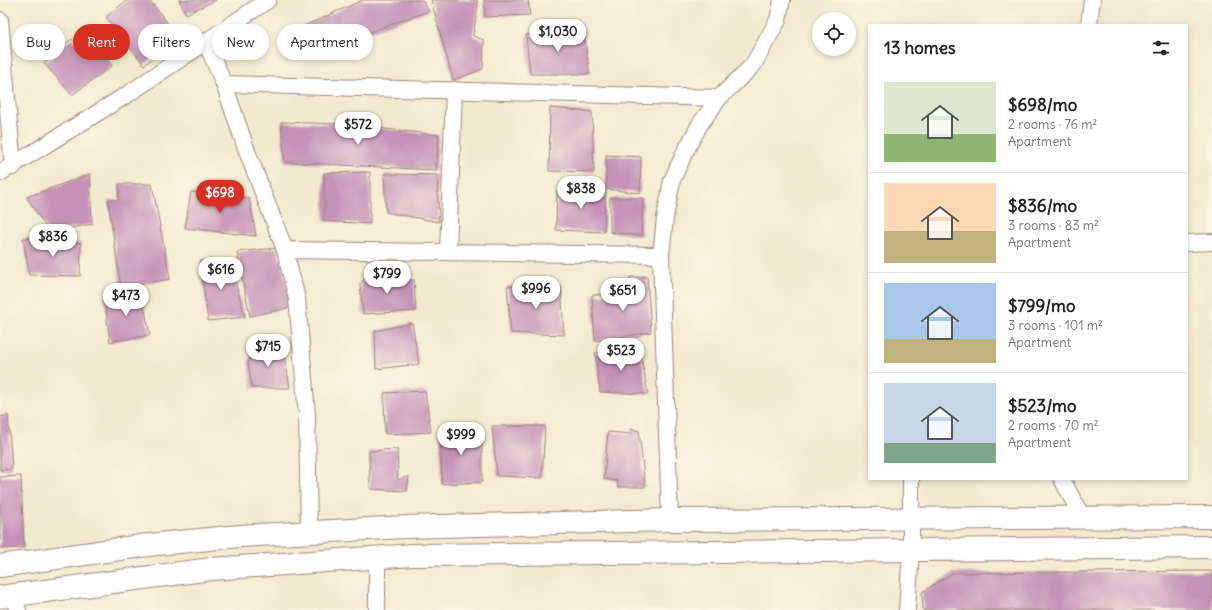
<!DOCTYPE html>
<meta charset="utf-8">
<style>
body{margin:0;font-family:Delius,sans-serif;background:#f2f2f2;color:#202124;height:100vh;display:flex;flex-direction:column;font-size:15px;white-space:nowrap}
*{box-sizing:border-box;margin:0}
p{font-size:13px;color:#757577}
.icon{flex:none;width:22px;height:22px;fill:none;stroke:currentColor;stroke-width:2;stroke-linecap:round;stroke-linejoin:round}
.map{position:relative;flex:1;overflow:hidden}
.drawer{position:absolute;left:868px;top:24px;width:320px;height:456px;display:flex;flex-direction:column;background:#fff;border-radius:0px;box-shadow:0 2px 6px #0003}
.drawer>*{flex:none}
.top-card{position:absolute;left:12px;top:24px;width:380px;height:36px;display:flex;gap:8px}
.tools{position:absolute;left:812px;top:12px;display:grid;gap:8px}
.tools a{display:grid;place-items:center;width:44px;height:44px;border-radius:50%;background:#fff;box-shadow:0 2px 6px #0003;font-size:20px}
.price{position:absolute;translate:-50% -34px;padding:0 9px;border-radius:14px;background:#fff;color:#222;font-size:13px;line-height:26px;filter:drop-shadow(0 1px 2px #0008)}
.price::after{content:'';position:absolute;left:50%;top:24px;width:12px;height:9px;margin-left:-6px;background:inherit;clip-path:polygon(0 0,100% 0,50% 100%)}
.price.selected{background:#d93025;color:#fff}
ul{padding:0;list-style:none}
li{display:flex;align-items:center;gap:12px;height:100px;padding:0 16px}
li+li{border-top:1px solid #e0e0e0}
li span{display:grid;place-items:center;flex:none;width:112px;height:80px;border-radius:0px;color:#555}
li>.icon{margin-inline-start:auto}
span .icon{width:48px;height:48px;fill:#fffc;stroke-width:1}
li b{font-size:17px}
h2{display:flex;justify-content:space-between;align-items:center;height:48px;padding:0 16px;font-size:17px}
.pill{padding:0 14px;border-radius:18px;background:#fff;box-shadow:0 2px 6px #0003;font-size:14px;line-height:36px}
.pill.selected{background:#d93025;color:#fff}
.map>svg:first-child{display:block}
</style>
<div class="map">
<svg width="1212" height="610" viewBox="0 0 1212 610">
<rect width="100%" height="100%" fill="#fcf5e5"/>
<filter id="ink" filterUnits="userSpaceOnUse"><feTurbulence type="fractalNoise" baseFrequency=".025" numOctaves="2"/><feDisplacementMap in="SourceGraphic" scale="8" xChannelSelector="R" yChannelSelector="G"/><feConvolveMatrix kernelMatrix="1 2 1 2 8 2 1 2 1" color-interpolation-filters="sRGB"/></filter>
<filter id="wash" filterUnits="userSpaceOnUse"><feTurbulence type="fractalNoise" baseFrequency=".012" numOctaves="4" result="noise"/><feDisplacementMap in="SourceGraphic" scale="16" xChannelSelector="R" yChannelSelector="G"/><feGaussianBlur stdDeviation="0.9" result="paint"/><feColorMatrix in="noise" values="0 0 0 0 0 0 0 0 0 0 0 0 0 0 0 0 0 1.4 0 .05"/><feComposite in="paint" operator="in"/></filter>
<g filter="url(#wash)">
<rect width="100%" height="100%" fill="#f2eacf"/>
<g id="blocks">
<g fill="#c592b7">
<polygon points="127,0 149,0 179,37 144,65 106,17"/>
<polygon points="179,0 216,0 186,14"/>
<polygon points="363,0 422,0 429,11 319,50 304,26"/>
<polygon points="431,0 477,0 478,5 473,36 484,40 483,69 453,80"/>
<polygon points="484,0 528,0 530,15 485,17"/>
<polygon points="583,30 590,74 530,74 526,35"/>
<polygon points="87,32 112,66 72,95 44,63 60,53 58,49 72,39 75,42"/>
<polygon points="550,108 592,112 594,172 549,171"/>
<polygon points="281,122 341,124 439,135 436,170 285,162"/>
<polygon points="606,155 641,157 640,193 606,189"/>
<polygon points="370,172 370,224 324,221 324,173"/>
<polygon points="90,174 92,224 49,232 27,197"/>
<polygon points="384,174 437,175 439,222 386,212"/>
<polygon points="119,184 152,184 170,279 121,288 108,200 119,200"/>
<polygon points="606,189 604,232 556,230 557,191"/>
<polygon points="191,192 249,198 256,236 185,228"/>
<polygon points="610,198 643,198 641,236 610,232"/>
<polygon points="23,238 81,243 80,276 29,275"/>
<polygon points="277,248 293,307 250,316 237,252"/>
<polygon points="229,259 245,317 208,321 200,261"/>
<polygon points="368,274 384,274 388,280 414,280 416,311 363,314 360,284"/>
<polygon points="630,277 647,277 651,332 595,341 592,295 632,294"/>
<polygon points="507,286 561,286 564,335 511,333"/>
<polygon points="141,292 150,335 110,342 104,296"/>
<polygon points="412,323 419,364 376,369 375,331"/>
<polygon points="258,342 283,348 290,388 252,388 248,362"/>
<polygon points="640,350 648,394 600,392 595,353"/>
<polygon points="425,391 431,432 385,434 384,393"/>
<polygon points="8,415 12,469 0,470 0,417"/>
<polygon points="492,426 545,426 542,478 497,476"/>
<polygon points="482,429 482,482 442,484 440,431"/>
<polygon points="631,429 639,431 645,487 618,487 617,481 604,479 608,432 631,434"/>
<polygon points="397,449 398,480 409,476 407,491 370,489 369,451"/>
<polygon points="21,476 24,548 0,548 0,477"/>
<polygon points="1212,571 1212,610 923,610 922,592 953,573"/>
</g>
</g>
</g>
<g filter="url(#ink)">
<use href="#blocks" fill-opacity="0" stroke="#9e847d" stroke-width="1"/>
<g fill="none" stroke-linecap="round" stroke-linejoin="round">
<defs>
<g id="street">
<polyline points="0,20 13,167"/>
<polyline points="1089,25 1092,0"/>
<polyline points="206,42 224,84 247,151 285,250 297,299 307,414 309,531"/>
<polyline points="224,84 719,98"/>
<polyline points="0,173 128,94 268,0"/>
<polyline points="1187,243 1212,242"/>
<polyline points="285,250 661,255"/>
<polyline points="448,252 454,90"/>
<polyline points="1062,479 1082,517"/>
<polyline points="670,520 661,255 665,218 672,180 685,152 700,124 719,98 753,65 778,20 782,0"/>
<polyline points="377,557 377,610"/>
<polyline points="12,595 18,610"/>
<polyline points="907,610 911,550 911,479"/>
</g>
<g id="secondary">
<polyline points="0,566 148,545 240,536 405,527 670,520 1212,517"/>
<polyline points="0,597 211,569 413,555 1212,547"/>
</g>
</defs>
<use href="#street" stroke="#9e847d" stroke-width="18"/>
<use href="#secondary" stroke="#9e847d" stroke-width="24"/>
<use href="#street" stroke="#fff" stroke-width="16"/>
<use href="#secondary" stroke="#fff" stroke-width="22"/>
</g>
</g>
</svg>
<div class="tools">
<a><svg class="icon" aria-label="locate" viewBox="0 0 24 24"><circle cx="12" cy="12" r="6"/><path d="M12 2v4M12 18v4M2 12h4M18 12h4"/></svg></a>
</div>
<b class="price" style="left:558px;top:53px">$1,030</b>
<b class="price" style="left:358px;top:146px">$572</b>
<b class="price" style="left:581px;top:210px">$838</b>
<b class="price selected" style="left:220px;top:214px">$698</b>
<b class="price" style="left:53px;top:258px">$836</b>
<b class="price" style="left:221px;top:291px">$616</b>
<b class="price" style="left:387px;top:295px">$799</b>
<b class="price" style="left:536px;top:310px">$996</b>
<b class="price" style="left:623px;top:312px">$651</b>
<b class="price" style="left:126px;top:317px">$473</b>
<b class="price" style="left:268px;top:368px">$715</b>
<b class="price" style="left:621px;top:372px">$523</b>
<b class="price" style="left:461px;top:456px">$999</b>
<div class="top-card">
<a class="pill">Buy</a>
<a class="pill selected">Rent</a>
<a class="pill">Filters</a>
<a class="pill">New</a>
<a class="pill">Apartment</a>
</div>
<section class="drawer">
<h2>13 homes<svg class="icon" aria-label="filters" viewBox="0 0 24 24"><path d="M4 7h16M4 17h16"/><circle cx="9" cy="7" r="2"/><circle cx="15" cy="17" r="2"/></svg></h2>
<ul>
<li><span style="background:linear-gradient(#dfe7d0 65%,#8fb573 0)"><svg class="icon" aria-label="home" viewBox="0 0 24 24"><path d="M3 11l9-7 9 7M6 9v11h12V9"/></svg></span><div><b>$698/mo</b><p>2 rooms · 76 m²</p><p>Apartment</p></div></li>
<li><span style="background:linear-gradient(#ffd9b3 60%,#c2b280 0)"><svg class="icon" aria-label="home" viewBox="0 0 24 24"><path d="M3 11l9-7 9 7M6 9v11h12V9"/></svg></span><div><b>$836/mo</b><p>3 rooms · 83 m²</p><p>Apartment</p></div></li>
<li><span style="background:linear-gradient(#a9c7e8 70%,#c2b280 0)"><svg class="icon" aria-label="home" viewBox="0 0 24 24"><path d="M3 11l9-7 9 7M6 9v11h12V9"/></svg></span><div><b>$799/mo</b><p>3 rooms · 101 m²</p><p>Apartment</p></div></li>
<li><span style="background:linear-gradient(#c9d6e8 75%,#7fa58c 0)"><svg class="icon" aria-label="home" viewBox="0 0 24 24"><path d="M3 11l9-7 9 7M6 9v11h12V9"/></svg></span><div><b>$523/mo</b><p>2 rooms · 70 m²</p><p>Apartment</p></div></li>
</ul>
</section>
</div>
